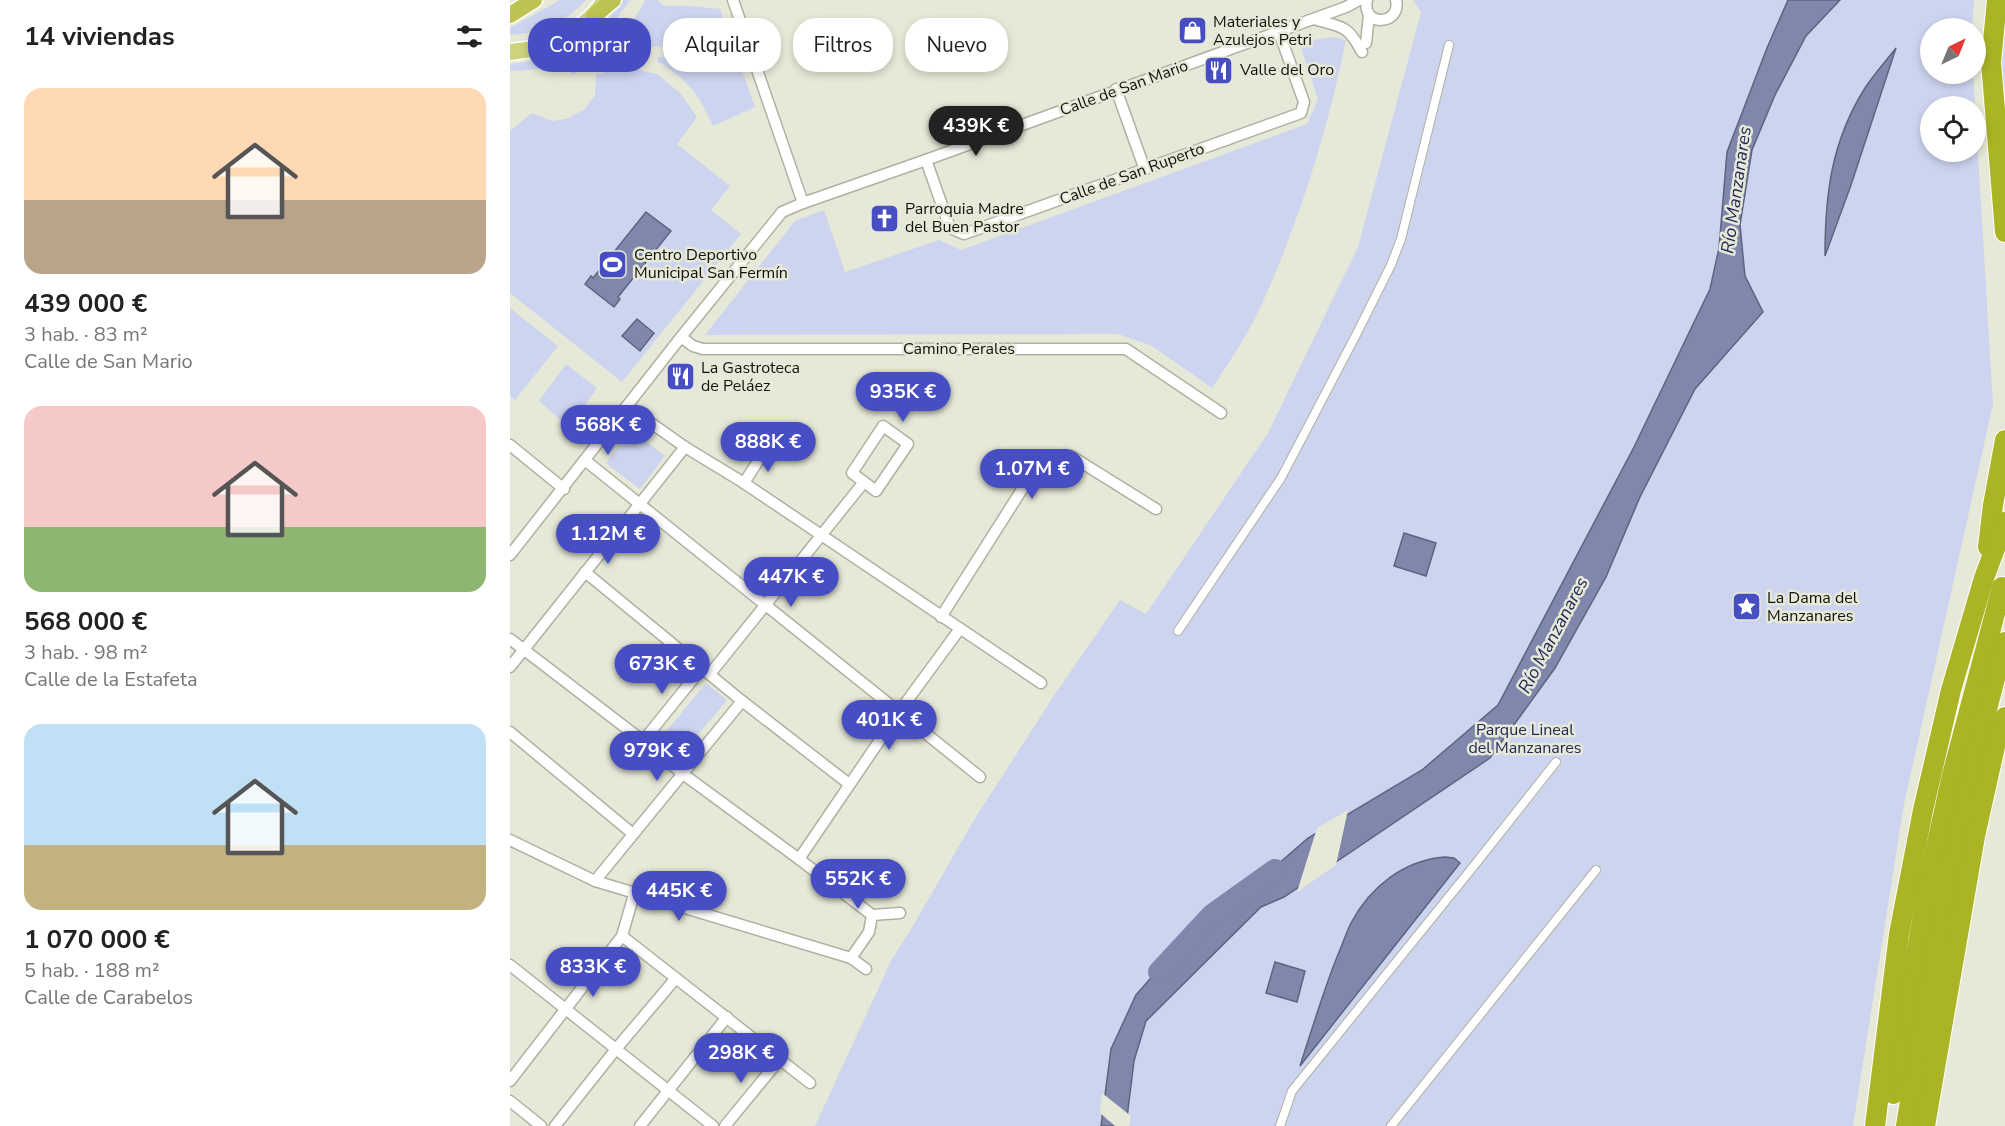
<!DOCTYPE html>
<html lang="es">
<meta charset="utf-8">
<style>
body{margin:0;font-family:"Nunito Sans",sans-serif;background:#f2f2f2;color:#222;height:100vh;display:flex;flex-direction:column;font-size:22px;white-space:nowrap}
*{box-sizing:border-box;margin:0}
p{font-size:20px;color:#767676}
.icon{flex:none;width:33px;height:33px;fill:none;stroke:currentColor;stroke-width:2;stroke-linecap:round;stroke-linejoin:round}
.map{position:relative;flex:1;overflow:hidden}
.sheet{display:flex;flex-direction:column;background:#fff;width:510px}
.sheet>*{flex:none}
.top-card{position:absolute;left:18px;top:18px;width:570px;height:54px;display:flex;gap:12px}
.needle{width:39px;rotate:43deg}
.fabs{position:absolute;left:1410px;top:18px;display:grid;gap:12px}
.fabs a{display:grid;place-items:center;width:66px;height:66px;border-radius:50%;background:#fff;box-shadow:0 3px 9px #0003;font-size:30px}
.price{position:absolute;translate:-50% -51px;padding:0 14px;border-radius:21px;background:#474ec3;color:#fff;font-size:20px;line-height:39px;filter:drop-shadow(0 2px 3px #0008)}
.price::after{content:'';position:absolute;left:50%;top:36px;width:18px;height:14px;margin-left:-9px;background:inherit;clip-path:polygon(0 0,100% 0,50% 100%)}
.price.selected{background:#222;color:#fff}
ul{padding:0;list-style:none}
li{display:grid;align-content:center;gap:12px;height:318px;padding:0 24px}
li span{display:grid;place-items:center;height:186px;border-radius:18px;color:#555}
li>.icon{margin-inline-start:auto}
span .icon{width:108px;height:108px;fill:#fffc;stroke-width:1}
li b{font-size:26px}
h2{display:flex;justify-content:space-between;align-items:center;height:72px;padding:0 24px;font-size:26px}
.tag{padding:0 21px;border-radius:24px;background:#fff;box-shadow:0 3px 9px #0003;font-size:21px;line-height:54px}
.tag.selected{background:#474ec3;color:#fff}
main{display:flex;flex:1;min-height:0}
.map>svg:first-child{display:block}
</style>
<main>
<section class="sheet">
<h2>14 viviendas<svg class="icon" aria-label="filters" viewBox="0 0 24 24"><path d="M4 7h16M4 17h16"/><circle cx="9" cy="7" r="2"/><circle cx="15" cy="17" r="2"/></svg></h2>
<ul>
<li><span style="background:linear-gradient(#ffd9b3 60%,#b9a48a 0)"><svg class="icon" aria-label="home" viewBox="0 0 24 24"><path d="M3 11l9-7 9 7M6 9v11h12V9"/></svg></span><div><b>439 000 €</b><p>3 hab. · 83 m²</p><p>Calle de San Mario</p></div></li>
<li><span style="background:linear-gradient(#f6c9c9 65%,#8fb573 0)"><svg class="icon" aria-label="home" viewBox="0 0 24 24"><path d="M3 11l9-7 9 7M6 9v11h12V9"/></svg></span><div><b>568 000 €</b><p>3 hab. · 98 m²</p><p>Calle de la Estafeta</p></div></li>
<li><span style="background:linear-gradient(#bfe0f5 65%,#c2b280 0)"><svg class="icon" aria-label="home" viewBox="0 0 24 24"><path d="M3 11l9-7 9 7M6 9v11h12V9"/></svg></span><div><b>1 070 000 €</b><p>5 hab. · 188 m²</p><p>Calle de Carabelos</p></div></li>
</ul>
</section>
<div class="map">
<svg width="1495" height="1126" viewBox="0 0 1495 1126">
<rect width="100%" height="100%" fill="#e6e9d7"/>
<g fill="#cdd4ef">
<path d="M50 0H76C55 23 31 33 0 35V28Z"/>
<path d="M113 0H120C92 43 53 72 0 71V64C34 61 67 51 93 25 100 18 106 8 113 0Z"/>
<path d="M135 0H147L153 5 159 6H180L210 9 221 41 188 48 132 46 127 53 107 52 89 59 62 75 59 69C90 52 120 33 135 0Z"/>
<polygon points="903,0 1464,0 1462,28 1420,28 1420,74 1463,74 1465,106 1420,106 1420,152 1466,152 1466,120 1483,404 1394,804 1343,1126 305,1126 382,959 400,931 464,820 545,694 610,600 636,614 758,433 848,247 911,12"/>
<polygon points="1495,30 1495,121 1491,70"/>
<path d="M824 37 836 40C818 130 788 226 749 310 736 337 719 363 702 388L642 346 608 334 195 335 285 221 314 210 335 272 429 240 451 250 797 124 808 99 789 42Z"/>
<path d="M225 51 245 107 203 126C189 94 178 80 147 61L148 57C178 60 196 58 225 51Z"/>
<polygon points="120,68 147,74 170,93 187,117 167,144 220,186 201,210 231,234 112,382 0,293 0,131 22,113 42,121 56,119 75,109 85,95 86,74"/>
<polygon points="0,308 48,346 5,400 0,396"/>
<polygon points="56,364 87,388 71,411 54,423 29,401"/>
<polygon points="121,430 155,456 130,489 96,463"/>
<polygon points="196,683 217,700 175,750 155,733"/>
</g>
<g fill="#7f87ac" stroke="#5e647c" stroke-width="1.5">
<polygon points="1278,0 1330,0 1296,36 1265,95 1242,150 1230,225 1235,276 1253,312 1185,389 1130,497 1096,577 1045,668 980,758 774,897 751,907 636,1021 624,1061 616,1126 591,1126 601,1049 626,995 654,963 798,838 912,770 988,705 1124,447 1200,289 1209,248 1217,152 1257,48"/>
<path d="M1386 48 1341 185 1315 256C1315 195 1321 142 1355 88 1364 74 1376 61 1386 48Z"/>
<polygon points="136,212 161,231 108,297 110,299 104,307 75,284 81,276 83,278"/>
<polygon points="127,319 144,333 130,351 112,336"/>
<polygon points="894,533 926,543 916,576 884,566"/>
<path d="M935 857 944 858 950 863 790 1066C802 1029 813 992 827 957 832 946 836 933 841 923 860 887 894 860 935 857Z"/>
<polygon points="765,962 795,971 787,1002 756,993"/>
</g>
<g fill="#e6e9d7">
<polygon points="838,810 826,865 787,892 807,828"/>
<polygon points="592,1093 621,1116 619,1126 605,1126 590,1113"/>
</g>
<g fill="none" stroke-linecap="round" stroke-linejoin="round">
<polyline stroke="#7f87ac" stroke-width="22" points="649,972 702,915 765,870"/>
<defs>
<g id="pedestrian">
<polyline points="668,631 771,478 846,335 881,265 891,239 939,45"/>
<polyline points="770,1126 782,1091 963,867 1046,762"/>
<polyline points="881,1126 1086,870"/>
</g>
<g id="minor">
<polyline points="223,0 293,203"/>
<path d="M857 0C851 28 892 25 886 0"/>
<path d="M804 19C833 28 837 24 852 52"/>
<polyline points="856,43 859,15"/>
<polyline points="606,89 635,170"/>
<polyline points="416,160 440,228 454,234 791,113 794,102 769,32"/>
<polyline points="171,337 183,346 193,349 616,349 711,413"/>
<polyline points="117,406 175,447 234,483 531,683"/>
<polygon points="373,426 398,444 366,491 342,473"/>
<polyline points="0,445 54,489"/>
<polyline points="76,461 470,777"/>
<polyline points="234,483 257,447"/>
<polyline points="0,555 171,337 272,212 293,203 416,160 836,7 849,0"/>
<polyline points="75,572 232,701 339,784"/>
<polyline points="431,617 530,461 536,456 561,456 646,509"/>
<polyline points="0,639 133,741 173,774 289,859 362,915"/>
<polyline points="0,667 175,447"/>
<polyline points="200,674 354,482"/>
<polyline points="0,732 123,834"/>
<polyline points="133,741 192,668"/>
<polyline points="0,840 85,881 341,958 356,969"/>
<polyline points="289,859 389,712 449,630"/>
<polyline points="85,881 232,701"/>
<polyline points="112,936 300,1083"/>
<polyline points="341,958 359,932 362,915 390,913"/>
<polyline points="0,965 203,1126"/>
<polyline points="0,1081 112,936 124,894"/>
<polyline points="0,1101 31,1126"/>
<polyline points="45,1126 106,1049 166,978"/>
<polyline points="130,1126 217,1017"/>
<polyline points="215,1126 270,1059"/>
</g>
<path id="primary" d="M0 52C37 49 69 35 92 5"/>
<g id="trunk">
<polyline points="0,15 24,0"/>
<polyline points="84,16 103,0"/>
</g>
<g id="motorway">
<polyline points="1487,0 1481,62 1495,232"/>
<polyline points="1478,547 1483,505 1495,440"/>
<polyline points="1383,1094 1418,884 1442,775 1492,587"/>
<polyline points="1365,1126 1389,934 1413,810 1441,690 1474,578 1495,522"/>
<path d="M1396 1126C1422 963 1450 801 1495 642"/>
<polyline points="1415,1126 1465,836 1486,742 1495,717"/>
</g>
</defs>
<use href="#pedestrian" stroke="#aeb1a0" stroke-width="10"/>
<use href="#minor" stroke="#aeb1a0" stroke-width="13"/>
<use href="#primary" stroke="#fff" stroke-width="19"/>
<use href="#trunk" stroke="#fff" stroke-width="19"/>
<use href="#motorway" stroke="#fff" stroke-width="22"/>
<use href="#pedestrian" stroke="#fff" stroke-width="8"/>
<use href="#minor" stroke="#fff" stroke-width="10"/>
<use href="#primary" stroke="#cdd27c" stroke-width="16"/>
<use href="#trunk" stroke="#bcc350" stroke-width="16"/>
<use href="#motorway" stroke="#abb425" stroke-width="20"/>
</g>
<defs>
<symbol id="shop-square" viewBox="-11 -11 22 22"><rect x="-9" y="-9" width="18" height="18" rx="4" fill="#474ec3" stroke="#e6e9d7"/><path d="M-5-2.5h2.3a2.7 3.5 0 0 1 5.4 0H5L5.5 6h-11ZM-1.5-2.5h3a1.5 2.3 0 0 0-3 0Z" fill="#fff"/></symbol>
<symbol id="restaurant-square" viewBox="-11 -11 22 22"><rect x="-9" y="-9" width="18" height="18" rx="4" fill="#474ec3" stroke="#e6e9d7"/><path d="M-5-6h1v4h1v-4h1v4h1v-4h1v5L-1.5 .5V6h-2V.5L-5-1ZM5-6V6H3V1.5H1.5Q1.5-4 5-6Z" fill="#fff"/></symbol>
<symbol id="church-square" viewBox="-11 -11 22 22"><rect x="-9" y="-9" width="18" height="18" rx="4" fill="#474ec3" stroke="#e6e9d7"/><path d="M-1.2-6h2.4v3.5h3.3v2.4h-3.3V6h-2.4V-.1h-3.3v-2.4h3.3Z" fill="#fff"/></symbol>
<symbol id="stadium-square" viewBox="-11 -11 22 22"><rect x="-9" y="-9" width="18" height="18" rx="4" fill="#474ec3" stroke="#e6e9d7"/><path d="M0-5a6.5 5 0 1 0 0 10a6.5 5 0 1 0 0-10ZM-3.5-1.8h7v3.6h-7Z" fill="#fff"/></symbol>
<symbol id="sight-square" viewBox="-11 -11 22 22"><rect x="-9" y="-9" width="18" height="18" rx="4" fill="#474ec3" stroke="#e6e9d7"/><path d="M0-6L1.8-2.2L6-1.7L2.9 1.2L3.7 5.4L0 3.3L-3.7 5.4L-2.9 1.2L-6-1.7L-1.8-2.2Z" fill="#fff"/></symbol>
</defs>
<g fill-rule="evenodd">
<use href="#shop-square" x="666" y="14" width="33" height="33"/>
<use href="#restaurant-square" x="692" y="54" width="33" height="33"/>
<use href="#church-square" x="358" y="202" width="33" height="33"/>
<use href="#stadium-square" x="86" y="248" width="33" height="33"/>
<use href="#restaurant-square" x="154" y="360" width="33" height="33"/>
<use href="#sight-square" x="1220" y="590" width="33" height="33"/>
</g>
<g text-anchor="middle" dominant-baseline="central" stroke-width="5" stroke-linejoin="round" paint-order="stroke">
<g font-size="16" fill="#11120c" stroke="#e6e9d7" text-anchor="start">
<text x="703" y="22">Materiales y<tspan x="703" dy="18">Azulejos Petri</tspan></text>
<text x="730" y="70">Valle del Oro</text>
<text x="395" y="209">Parroquia Madre<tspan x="395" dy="18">del Buen Pastor</tspan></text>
<text x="124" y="255">Centro Deportivo<tspan x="124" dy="18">Municipal San Fermín</tspan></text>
<text x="191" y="368">La Gastroteca<tspan x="191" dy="18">de Peláez</tspan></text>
<text x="1257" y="598">La Dama del<tspan x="1257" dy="18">Manzanares</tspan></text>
</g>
<g font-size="16" fill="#11120c" stroke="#e6e9d7">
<text transform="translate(614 88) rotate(-20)">Calle de San Mario</text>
<text transform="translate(622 174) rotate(-20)">Calle de San Ruperto</text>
<text x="449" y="349">Camino Perales</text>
</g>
<g font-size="16" fill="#212757" stroke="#e6e9d7">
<text x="1015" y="730">Parque Lineal<tspan x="1015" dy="18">del Manzanares</tspan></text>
</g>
<g font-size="18" font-style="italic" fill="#222758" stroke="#e6e9d7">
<text transform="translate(1226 190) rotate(-82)">Río Manzanares</text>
<text transform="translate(1043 635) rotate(-62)">Río Manzanares</text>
</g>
</g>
</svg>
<div class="fabs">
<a><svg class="needle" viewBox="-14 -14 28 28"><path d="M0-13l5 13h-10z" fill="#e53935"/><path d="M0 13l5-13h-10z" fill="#767676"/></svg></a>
<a><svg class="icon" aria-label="locate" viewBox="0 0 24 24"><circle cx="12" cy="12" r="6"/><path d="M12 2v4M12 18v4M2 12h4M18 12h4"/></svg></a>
</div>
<b class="price selected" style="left:466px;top:157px">439K €</b>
<b class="price" style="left:393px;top:423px">935K €</b>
<b class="price" style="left:98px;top:456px">568K €</b>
<b class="price" style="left:258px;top:473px">888K €</b>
<b class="price" style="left:522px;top:500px">1.07M €</b>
<b class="price" style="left:98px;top:565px">1.12M €</b>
<b class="price" style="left:281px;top:608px">447K €</b>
<b class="price" style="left:152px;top:695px">673K €</b>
<b class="price" style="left:379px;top:751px">401K €</b>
<b class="price" style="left:147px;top:782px">979K €</b>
<b class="price" style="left:348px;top:910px">552K €</b>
<b class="price" style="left:169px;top:922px">445K €</b>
<b class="price" style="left:83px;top:998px">833K €</b>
<b class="price" style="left:231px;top:1084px">298K €</b>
<div class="top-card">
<a class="tag selected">Comprar</a>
<a class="tag">Alquilar</a>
<a class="tag">Filtros</a>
<a class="tag">Nuevo</a>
</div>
</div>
</main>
